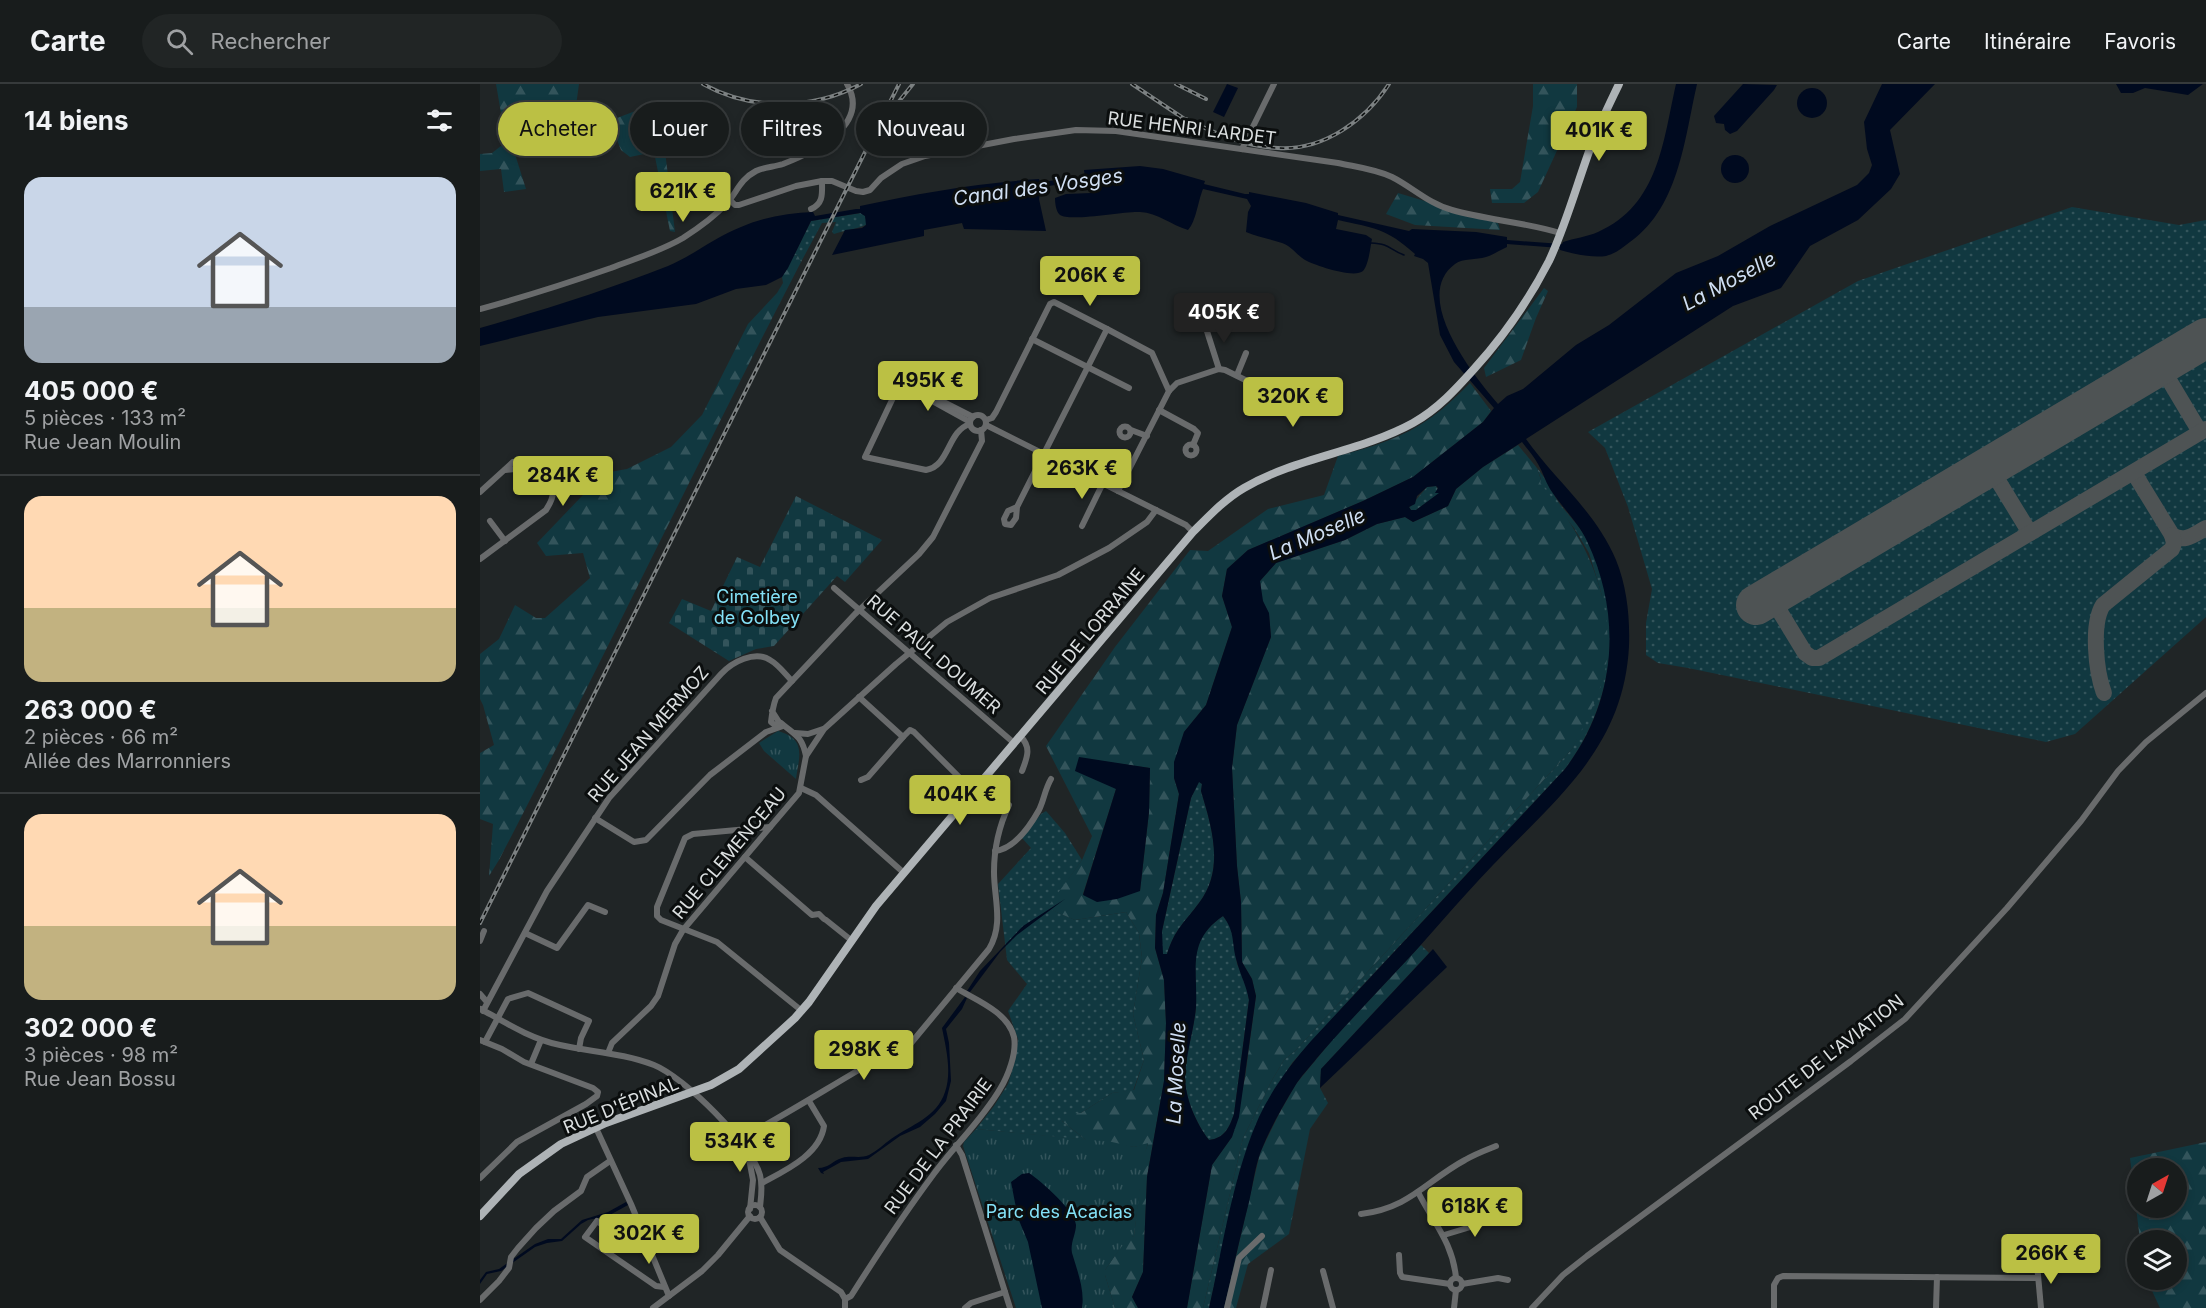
<!DOCTYPE html>
<html lang="fr">
<meta charset="utf-8">
<style>
body{margin:0;font-family:Inter,sans-serif;background:#212525;color:#f1f3f6;height:100vh;display:flex;flex-direction:column;font-size:22px;white-space:nowrap}
*{box-sizing:border-box;margin:0}
p{font-size:20px;color:#9fa1a3}
.icon{flex:none;width:33px;height:33px;fill:none;stroke:currentColor;stroke-width:2;stroke-linecap:round;stroke-linejoin:round}
.map{position:relative;flex:1;overflow:hidden}
.panel{display:flex;flex-direction:column;background:#181c1c;width:480px}
.panel>*{flex:none}
.guide{position:absolute;left:18px;top:18px;width:570px;height:54px;display:flex;gap:12px}
.needle{width:39px;rotate:39deg}
.fabs{position:absolute;left:1647px;top:1074px;display:grid;gap:12px}
.fabs a{display:grid;place-items:center;width:60px;height:60px;border-radius:50%;background:#181c1c;box-shadow:0 3px 9px #0003,0 0 0 2px #363a3b;font-size:30px}
.price{position:absolute;translate:-50% -51px;padding:0 14px;border-radius:6px;background:#bbc044;color:#111;font-size:20px;line-height:39px;filter:drop-shadow(0 2px 3px #0008)}
.price::after{content:'';position:absolute;left:50%;top:36px;width:18px;height:14px;margin-left:-9px;background:inherit;clip-path:polygon(0 0,100% 0,50% 100%)}
.price.active{background:#222;color:#fff}
ul{padding:0;list-style:none}
li{display:grid;align-content:center;gap:12px;height:318px;padding:0 24px}
li+li{border-top:2px solid #363a3b}
li span{display:grid;place-items:center;height:186px;border-radius:18px;color:#555}
li>.icon{margin-inline-start:auto}
span .icon{width:108px;height:108px;fill:#fffc;stroke-width:1}
li b{font-size:26px}
h2{display:flex;justify-content:space-between;align-items:center;height:72px;padding:0 24px;font-size:26px}
.chip{padding:0 21px;border-radius:27px;background:#181c1c;box-shadow:0 3px 9px #0003,0 0 0 2px #363a3b;font-size:21px;line-height:54px}
.chip.active{background:#bbc044;color:#111}
header{display:flex;align-items:center;gap:36px;box-sizing:border-box;height:84px;padding:0 30px;background:#181c1c;border-bottom:2px solid #363a3b}
header strong{font-size:28px}
nav{display:flex;gap:33px;margin-inline-start:auto;font-size:21px}
.search{width:420px;height:54px;background:#212525;display:flex;align-items:center;gap:15px;box-sizing:border-box;padding:0 21px;border-radius:33px;color:#9fa1a3;font-size:22px}
main{display:flex;flex:1;min-height:0}
.map>svg:first-child{display:block}
</style>
<header>
<strong>Carte</strong>
<div class="search"><svg class="icon" aria-label="search" viewBox="0 0 24 24"><circle cx="10" cy="10" r="6"/><path d="M15 15l6 6"/></svg>Rechercher</div>
<nav><a>Carte</a><a>Itinéraire</a><a>Favoris</a></nav>
</header>
<main>
<section class="panel">
<h2>14 biens<svg class="icon" aria-label="filters" viewBox="0 0 24 24"><path d="M4 7h16M4 17h16"/><circle cx="9" cy="7" r="2"/><circle cx="15" cy="17" r="2"/></svg></h2>
<ul>
<li><span style="background:linear-gradient(#c9d6e8 70%,#9aa5b1 0)"><svg class="icon" aria-label="home" viewBox="0 0 24 24"><path d="M3 11l9-7 9 7M6 9v11h12V9"/></svg></span><div><b>405 000 €</b><p>5 pièces · 133 m²</p><p>Rue Jean Moulin</p></div></li>
<li><span style="background:linear-gradient(#ffd9b3 60%,#c2b280 0)"><svg class="icon" aria-label="home" viewBox="0 0 24 24"><path d="M3 11l9-7 9 7M6 9v11h12V9"/></svg></span><div><b>263 000 €</b><p>2 pièces · 66 m²</p><p>Allée des Marronniers</p></div></li>
<li><span style="background:linear-gradient(#ffd9b3 60%,#c2b280 0)"><svg class="icon" aria-label="home" viewBox="0 0 24 24"><path d="M3 11l9-7 9 7M6 9v11h12V9"/></svg></span><div><b>302 000 €</b><p>3 pièces · 98 m²</p><p>Rue Jean Bossu</p></div></li>
</ul>
</section>
<div class="map">
<svg width="1726" height="1224" viewBox="0 0 1726 1224">
<defs>
<pattern id="grass-dots" width="8" height="8" patternUnits="userSpaceOnUse" patternTransform="scale(1.5)"><rect width="8" height="8" fill="#113840"/><path d="M2 2h.1M6 6h.1" fill="none" stroke="#33545b" stroke-width="1.8" stroke-linecap="round"/></pattern>
<pattern id="forest-firs" width="22" height="20" patternUnits="userSpaceOnUse" patternTransform="scale(1.5)"><rect width="22" height="20" fill="#113840"/><path d="M5 1l3.5 6h-7zM16 11l3.5 6h-7z" fill="#33545b"/></pattern>
<pattern id="cemetery-stones" width="16" height="16" patternUnits="userSpaceOnUse" patternTransform="scale(1.5)"><rect width="16" height="16" fill="#113840"/><path d="M2 7V4a2 2 0 0 1 4 0v3zM10 15v-3a2 2 0 0 1 4 0v3z" fill="#33545b"/></pattern>
<pattern id="park-tufts" width="24" height="20" patternUnits="userSpaceOnUse" patternTransform="scale(1.5)"><rect width="24" height="20" fill="#113840"/><path d="M3 7l-1-3M5 7V3M7 7l1-3M15 17l-1-3M17 17v-4M19 17l1-3" fill="none" stroke="#33545b"/></pattern>
</defs>
<rect width="100%" height="100%" fill="#202526"/>
<g fill="url(#grass-dots)">
<polygon points="1592,123 1699,141 1726,136 1726,533 1595,650 1566,658 1208,584 1178,579 1166,571 1166,539 1172,505 1148,423 1125,364 1108,348 1378,197"/>
<path d="M381 129 385 132 387 140C380 145 364 146 354 150L352 148 356 138 342 139 321 178 318 172 314 171 331 137Z"/>
<path d="M1057 384C1066 394 1072 408 1079 419 1088 431 1100 442 1107 456 1145 531 1135 619 1085 685L882 902 812 979 796 1005 760 1086 729 1224H723L763 1054 792 996 804 976 815 967 1092 665 1123 594 1126 541 1121 508 1109 469 1094 444 1059 399 1061 395Z"/>
<polygon points="956,402 960,409 936,426 931,426 929,424 947,403"/>
<path d="M719 697 722 700 721 707C732 744 745 785 719 819 704 839 695 845 687 870H682V847L711 714Z"/>
<polygon points="566,727 585,749 602,776 568,824 595,836 646,828 659,849 662,874 653,930 664,976 653,1007 632,1009 601,1029 582,1037 606,1056 496,1045 514,1022 528,1000 535,977 538,955 528,927 547,900 527,876 518,800 551,764 542,754 561,730"/>
<path d="M743 832 752 845 757 880 766 899 769 916 754 1030C749 1044 745 1054 729 1056 716 1039 705 1014 705 992 706 969 714 946 716 923 717 885 706 857 743 832Z"/>
</g>
<g fill="url(#forest-firs)" fill-rule="evenodd">
<polygon points="16,0 99,0 95,29 74,38 82,55 171,21 180,27 195,148 190,147 174,68 150,73 141,66 133,46 70,71 62,56 34,67 46,105 24,108 21,85 0,87 0,70 12,69 26,58"/>
<polygon points="1053,0 1097,0 1097,23 1058,108 1044,119 1012,119 1010,105 1032,105 1040,98 1053,22"/>
<polygon points="918,109 1018,139 1020,146 935,141 906,130"/>
<path d="M314 171 318 172 321 178C218 377 122 578 19 776L9 792 13 740 0 735V669L14 661 3 621 0 615V570L19 555 35 521 56 534H65L110 494 103 469 66 472 57 459 124 389 147 385 191 363 222 331 268 240 297 209 303 199 302 193Z"/>
<polygon points="1064,204 1068,207 1056,234 1041,276 1006,293 1004,284"/>
<path d="M990 299 1011 327 1003 338 933 393 883 417 768 466 747 485 742 512 752 543 726 621 704 648 694 694 699 710 683 809 676 831 675 864 684 896 686 939 684 997 667 1093 663 1188 652 1213 658 1224H635L625 1191V1186L647 1154 654 1152 663 1073 668 1060 654 1063 606 1056 582 1037 585 1030 601 1029 632 1009 654 1006 664 976 653 930 662 874 659 849 646 828 595 836 567 824 602 776 612 752 566 662 635 563 710 466 728 467 788 425 844 411 858 372C890 364 925 353 952 333 966 323 978 311 990 299ZM599 674 670 684 669 728 660 807 603 810 636 705Z"/>
<path d="M1038 361 1057 384 1061 396 1060 399C1102 447 1133 509 1127 575 1124 603 1105 640 1092 665L815 967 804 976 792 996 763 1054 723 1224H707L732 1081 752 1053 765 994 776 912 772 895 762 878 761 818 757 782 752 684 757 641 791 553 789 530 782 517 780 497 796 479 865 456 897 440 925 433 933 438 968 422 976 405 1003 383Z"/>
<polygon points="941,861 949,869 841,985 840,1004 848,1019 830,1045 809,1150 768,1180 756,1224 744,1224 780,1069 799,1030 816,1000 853,955"/>
<path d="M1726 1058V1224H1680L1667 1196H1696V1156H1660L1650 1074ZM1658 1084H1696V1124H1658Z"/>
</g>
<polygon fill="url(#cemetery-stones)" points="316,412 402,456 365,498 357,492 294,562 276,565 249,577 189,539 202,515 231,527 257,473 280,483"/>
<g fill="url(#park-tufts)">
<path d="M298 647C327 655 319 673 316 695L284 667 279 659Z"/>
<polygon points="496,1045 632,1058 654,1063 668,1059 664,1073 654,1152 647,1155 625,1186 625,1191 635,1224 536,1224 483,1062 484,1058"/>
</g>
<g fill="#000a1f" fill-rule="evenodd">
<polygon points="747,0 758,4 744,33 733,28"/>
<path d="M1196 0H1217C1204 57 1199 126 1146 161 1140 166 1133 170 1126 172 1112 174 1093 170 1080 166V164L1027 160V163C1020 166 1013 171 1006 173 996 176 983 174 975 180 930 213 995 293 1018 320L1027 312 1043 305 1096 261 1129 241 1196 189 1238 172 1290 142 1377 101 1389 89 1392 81 1387 65 1384 38 1402 0H1455L1410 46 1420 90 1411 105 1378 136 1330 162 1301 204 1253 222 1046 355C1075 396 1116 428 1136 476 1147 503 1150 533 1149 562 1144 663 1077 714 1013 781 978 817 946 857 911 893 886 920 861 946 837 974 830 983 821 992 815 1002 802 1023 790 1045 781 1067 775 1082 773 1101 769 1118 760 1153 752 1189 744 1224H729C743 1162 753 1091 779 1033 792 1005 811 980 831 957L1085 685C1136 618 1143 533 1107 457 1098 438 1081 422 1070 405 1065 397 1063 388 1058 380 1054 372 1047 365 1042 358L1003 383 976 405 968 422 933 438 925 433 897 440 865 456 796 479 780 497 783 517 789 529 791 553 757 641 752 684 757 782 761 818 762 878 772 895 776 912 759 1033 752 1053 732 1081 707 1224H658L652 1213 663 1188 667 1093 684 997 686 939 684 896 675 864 676 831 683 809 699 710 694 694V678L704 648 726 621 752 543 742 512 747 485 768 466 883 417 933 393 1003 338 1014 324 974 278 960 251 948 179 943 175 934 172 935 170C906 144 894 144 858 136L856 145 886 151 892 155C890 164 889 180 883 187 874 195 834 181 825 176 817 171 811 162 802 159 790 155 778 153 766 148L768 128 771 122 767 115 723 105C718 117 716 138 708 146 691 141 678 129 660 128 644 127 590 138 580 131 576 128 575 119 575 114L586 110 611 109 612 100H606L605 97 561 103 559 115 566 147 484 145 482 139 444 146V152L352 171 365 146 382 144 386 141 385 132 380 129 331 137 308 184 302 193 286 201 256 205 216 220 118 233 0 262V244C63 226 127 206 188 182 214 171 235 153 261 143 283 133 309 129 333 128L335 132 376 125H380V122C439 109 499 99 559 95L560 98 605 93 604 86 660 82 683 85 725 97 724 100 728 101 765 110H769V108L826 119 858 129V131L929 147 932 145 996 148 1027 153V156L1082 160 1083 158C1094 154 1107 153 1118 148 1179 121 1183 57 1196 0ZM956 402 958 404 955 409H959L936 426H931L929 423 935 420 937 412 947 403ZM719 698 722 700 721 707C732 744 745 785 719 819 704 839 695 845 687 870H683L682 847 711 714ZM743 832C756 849 751 859 757 878 761 893 766 900 769 916L754 1030C749 1044 745 1054 729 1056 716 1039 705 1014 705 992 706 969 714 946 716 923 718 886 706 857 743 832Z"/>
<polygon points="1263,0 1297,1 1294,6 1257,47 1250,50 1245,46 1244,40 1236,39 1234,32"/>
<polygon points="1636,0 1723,0 1708,11 1665,4 1653,9 1641,9"/>
<circle cx="1332" cy="19" r="15"/>
<circle cx="1255" cy="85" r="14"/>
<polygon points="599,673 670,684 669,728 660,807 637,815 617,818 603,811 636,705 595,687"/>
<polygon points="585,815 537,851 520,868 490,908 487,907 500,887 543,842"/>
<polygon points="953,865 967,883 840,1004 841,985"/>
<path d="M485 913 487 914 482 925 466 945 469 959 471 997 466 1017 455 1030 440 1043 420 1052 388 1075 361 1078 343 1088 344 1090 341 1089 338 1084C349 1084 352 1077 362 1074 371 1071 380 1075 389 1071 397 1067 404 1060 411 1055 431 1041 457 1033 465 1008 472 988 466 964 462 944Z"/>
<path d="M549 1089C561 1097 595 1127 596 1141 596 1150 590 1159 592 1169 597 1186 605 1206 602 1224H562L548 1158 538 1134 531 1098 542 1090Z"/>
<polygon points="146,1118 148,1121 128,1132 108,1136 101,1140 82,1157 67,1159 55,1163 21,1187 7,1190 0,1200 0,1196 6,1188 19,1185 55,1160 68,1155 81,1155 102,1136 128,1128"/>
</g>
<g fill="none" stroke-linecap="round" stroke-linejoin="round">
<path stroke="#000a1f" stroke-width="1.5" d="M891 159C911 160 908 165 924 171"/>
<g stroke="#4e5354" stroke-width="16">
<polyline points="1680,281 1720,348"/>
<polyline points="1509,382 1550,449"/>
<path d="M1654 389 1692 451C1705 459 1713 451 1726 444"/>
<polyline points="1301,506 1300,528 1325,569 1332,574 1339,574 1726,345"/>
<path d="M1624 609C1616 588 1611 540 1623 521L1692 465 1694 459 1692 451"/>
</g>
<polyline stroke="#4e5354" stroke-width="40" points="1276,521 1726,254"/>
<g stroke="#696b6c" stroke-width="6">
<polyline points="762,65 794,0"/>
<path d="M250 116 255 121H259L316 102 342 97H352L376 107 383 108 390 106 401 94 422 80 445 72 534 55 596 46 636 47 858 79C876 83 895 85 912 93 932 103 949 120 972 126 1007 136 1044 138 1080 149"/>
<path d="M331 125C344 119 342 109 342 97"/>
<path d="M0 225C44 213 88 199 131 184 154 175 181 167 203 154 217 145 234 133 246 120 257 109 259 96 276 87 284 83 294 83 303 80 334 68 391 41 367 0"/>
<circle cx="724" cy="236" r="5.5"/>
<polyline points="725,241 739,285"/>
<polyline points="627,245 672,269 689,307"/>
<polyline points="552,255 649,304"/>
<polyline points="757,291 766,269"/>
<path d="M421 297 385 373 446 386C470 382 467 347 490 340"/>
<polyline points="421,297 434,307 490,338"/>
<polyline points="428,300 493,333"/>
<circle cx="813" cy="320" r="12"/>
<polyline points="679,326 714,345 718,349 713,361"/>
<circle cx="498" cy="339" r="8"/>
<polyline points="506,336 512,334 516,328 570,220 574,218 627,245 537,423 536,434 531,441 525,440 524,435 528,427 537,423"/>
<polyline points="506,341 706,441 713,448"/>
<circle cx="645" cy="348" r="5.5"/>
<polyline points="651,346 667,352"/>
<circle cx="711" cy="366" r="5.5"/>
<polyline points="638,407 689,307 697,299 739,285 745,286 802,314"/>
<polyline points="0,408 33,378"/>
<polyline points="10,437 25,457"/>
<polyline points="602,442 623,399"/>
<path d="M0 475 66 426C89 391 53 382 25 386"/>
<polyline points="354,504 534,659"/>
<polyline points="379,613 423,653 430,646 434,648 493,707"/>
<path d="M292 627 299 638 297 643 291 638C292 629 293 622 296 614L375 530 439 470 453 453 502 357 501 346"/>
<path d="M301 639C316 652 322 652 326 672"/>
<polyline points="315,649 328,650 343,645"/>
<path d="M540 652C552 663 547 674 542 687"/>
<polyline points="381,696 388,693 423,653"/>
<polyline points="321,704 336,711 424,789"/>
<polyline points="115,734 154,758 166,756 230,691 286,648 303,642"/>
<polyline points="290,743 213,750 205,754 177,823 177,832 181,836 237,858 322,927"/>
<path d="M515 767C534 765 550 742 559 726 564 716 565 705 571 695"/>
<polyline points="265,773 332,831 339,830 344,835"/>
<polyline points="346,836 371,856"/>
<polyline points="45,849 77,864 108,821 125,828"/>
<polyline points="0,857 4,847"/>
<polyline points="0,910 7,918"/>
<path d="M1 925C26 939 51 955 80 961 111 968 143 969 174 981 204 993 272 1060 280 1091 283 1102 281 1113 280 1123"/>
<path d="M3 927 67 807 129 714 241 590C252 578 275 566 290 576 299 581 305 590 312 597"/>
<polyline points="0,956 22,965 44,978 113,1004 118,1008 117,1012 106,1020 37,1058 0,1094"/>
<polyline points="5,958 28,915 48,909 109,937 101,954 99,965"/>
<polyline points="128,969 132,959 171,922 178,912 195,860 203,846 319,709 326,672 344,645 416,580 467,538 510,514 578,491 629,464 667,438 676,426"/>
<polyline points="51,980 61,956"/>
<polyline points="116,1044 151,1120 189,1212"/>
<path d="M260 1055C300 1034 338 1010 377 987 393 978 412 975 427 964L509 865C524 840 514 815 514 788 514 764 519 742 529 721"/>
<polyline points="476,1061 482,1071 530,1224"/>
<polyline points="269,1075 273,1096 270,1125"/>
<path d="M282 1099C304 1087 340 1071 344 1042L329 1017"/>
<path d="M938 1108C953 1138 973 1159 976 1194"/>
<circle cx="275" cy="1128" r="7"/>
<path d="M881 1130C930 1124 946 1097 985 1076 995 1070 1006 1066 1016 1062"/>
<polyline points="280,1133 300,1166 361,1208 365,1215 365,1224"/>
<polyline points="964,1151 1007,1138 1011,1133"/>
<polyline points="148,1159 117,1137 105,1153 176,1202 184,1203"/>
<polyline points="919,1171 920,1189 922,1193 970,1200"/>
<polyline points="1557,1180 1561,1224"/>
<polyline points="843,1187 853,1224"/>
<circle cx="976" cy="1200" r="6"/>
<polyline points="982,1200 1018,1194 1028,1196"/>
<path d="M365 1215 371 1212C397 1171 424 1130 453 1091 474 1062 502 1036 520 1005 528 992 537 969 534 953 528 928 496 916 476 904"/>
<polyline points="0,1216 19,1197 29,1184 31,1173 38,1164 56,1144 74,1127 101,1107 107,1093 130,1077"/>
<polyline points="173,1224 222,1187 238,1171 270,1132"/>
<polyline points="485,1224 491,1219 525,1208"/>
<polyline points="747,1224 759,1174 782,1152"/>
<polyline points="783,1224 791,1186"/>
<polyline points="974,1224 976,1206"/>
<polyline points="1052,1224 1083,1191 1107,1172 1371,977 1425,935 1527,824 1601,737 1638,687 1666,658 1726,609"/>
<polyline points="1294,1224 1294,1201 1298,1194 1303,1192 1558,1194"/>
<polyline points="1456,1224 1457,1193"/>
</g>
<path stroke="#aeb3b6" stroke-width="8" d="M0 1132 39 1090 81 1060 126 1039 231 1001 259 985 315 934 329 918 396 822 713 448C729 432 745 415 764 404 817 373 880 368 933 339 958 325 976 305 994 285 1024 252 1049 216 1069 177 1086 141 1097 100 1111 62 1119 41 1129 21 1139 0"/>
<defs>
<g id="rail">
<path d="M223 0C271 27 333 26 381 0"/>
<polyline points="652,0 712,40"/>
<polyline points="696,0 726,15"/>
<polyline points="416,21 433,0"/>
<path d="M706 35C734 49 766 63 798 64 843 67 886 36 909 0"/>
<polyline points="0,839 419,0"/>
</g>
</defs>
<use href="#rail" stroke="#7c8182" stroke-width="4"/>
<use href="#rail" stroke="#0b0e0e" stroke-width="1.5" stroke-dasharray="4.5" stroke-linecap="butt"/>
</g>
<g text-anchor="middle" dominant-baseline="central" stroke-width="6" stroke-linejoin="round" paint-order="stroke">
<g font-size="18" fill="#dbdfe0" stroke="#0b0e0e">
<text transform="translate(712 44) rotate(7)">RUE HENRI LARDET</text>
<text transform="translate(610 547) rotate(-50)">RUE DE LORRAINE</text>
<text transform="translate(454 570) rotate(41)">RUE PAUL DOUMER</text>
<text transform="translate(168 650) rotate(-49)">RUE JEAN MERMOZ</text>
<text transform="translate(249 769) rotate(-50)">RUE CLEMENCEAU</text>
<text transform="translate(1346 973) rotate(-38)">ROUTE DE L'AVIATION</text>
<text transform="translate(141 1021) rotate(-22)">RUE D'ÉPINAL</text>
<text transform="translate(458 1062) rotate(-53)">RUE DE LA PRAIRIE</text>
</g>
<g font-size="18" fill="#84e2f8" stroke="#0b0e0e">
<text x="277" y="512">Cimetière<tspan x="277" dy="21">de Golbey</tspan></text>
<text x="579" y="1127">Parc des Acacias</text>
</g>
<g font-size="20" font-style="italic" fill="#d0dff3" stroke="#0b0e0e">
<text transform="translate(558 103) rotate(-8)">Canal des Vosges</text>
<text transform="translate(1249 197) rotate(-28)">La Moselle</text>
<text transform="translate(837 450) rotate(-23)">La Moselle</text>
<text transform="translate(696 989) rotate(-87)">La Moselle</text>
</g>
</g>
</svg>
<div class="fabs">
<a><svg class="needle" viewBox="-14 -14 28 28"><path d="M0-13l5 13h-10z" fill="#e53935"/><path d="M0 13l5-13h-10z" fill="#9fa1a3"/></svg></a>
<a><svg class="icon" aria-label="layers" viewBox="0 0 24 24"><path d="M12 4l9 5-9 5-9-5zM3 14l9 5 9-5"/></svg></a>
</div>
<b class="price" style="left:1119px;top:78px">401K €</b>
<b class="price" style="left:203px;top:139px">621K €</b>
<b class="price" style="left:610px;top:223px">206K €</b>
<b class="price active" style="left:744px;top:260px">405K €</b>
<b class="price" style="left:448px;top:328px">495K €</b>
<b class="price" style="left:813px;top:344px">320K €</b>
<b class="price" style="left:602px;top:416px">263K €</b>
<b class="price" style="left:83px;top:423px">284K €</b>
<b class="price" style="left:480px;top:742px">404K €</b>
<b class="price" style="left:384px;top:997px">298K €</b>
<b class="price" style="left:260px;top:1089px">534K €</b>
<b class="price" style="left:995px;top:1154px">618K €</b>
<b class="price" style="left:169px;top:1181px">302K €</b>
<b class="price" style="left:1571px;top:1201px">266K €</b>
<div class="guide">
<a class="chip active">Acheter</a>
<a class="chip">Louer</a>
<a class="chip">Filtres</a>
<a class="chip">Nouveau</a>
</div>
</div>
</main>
